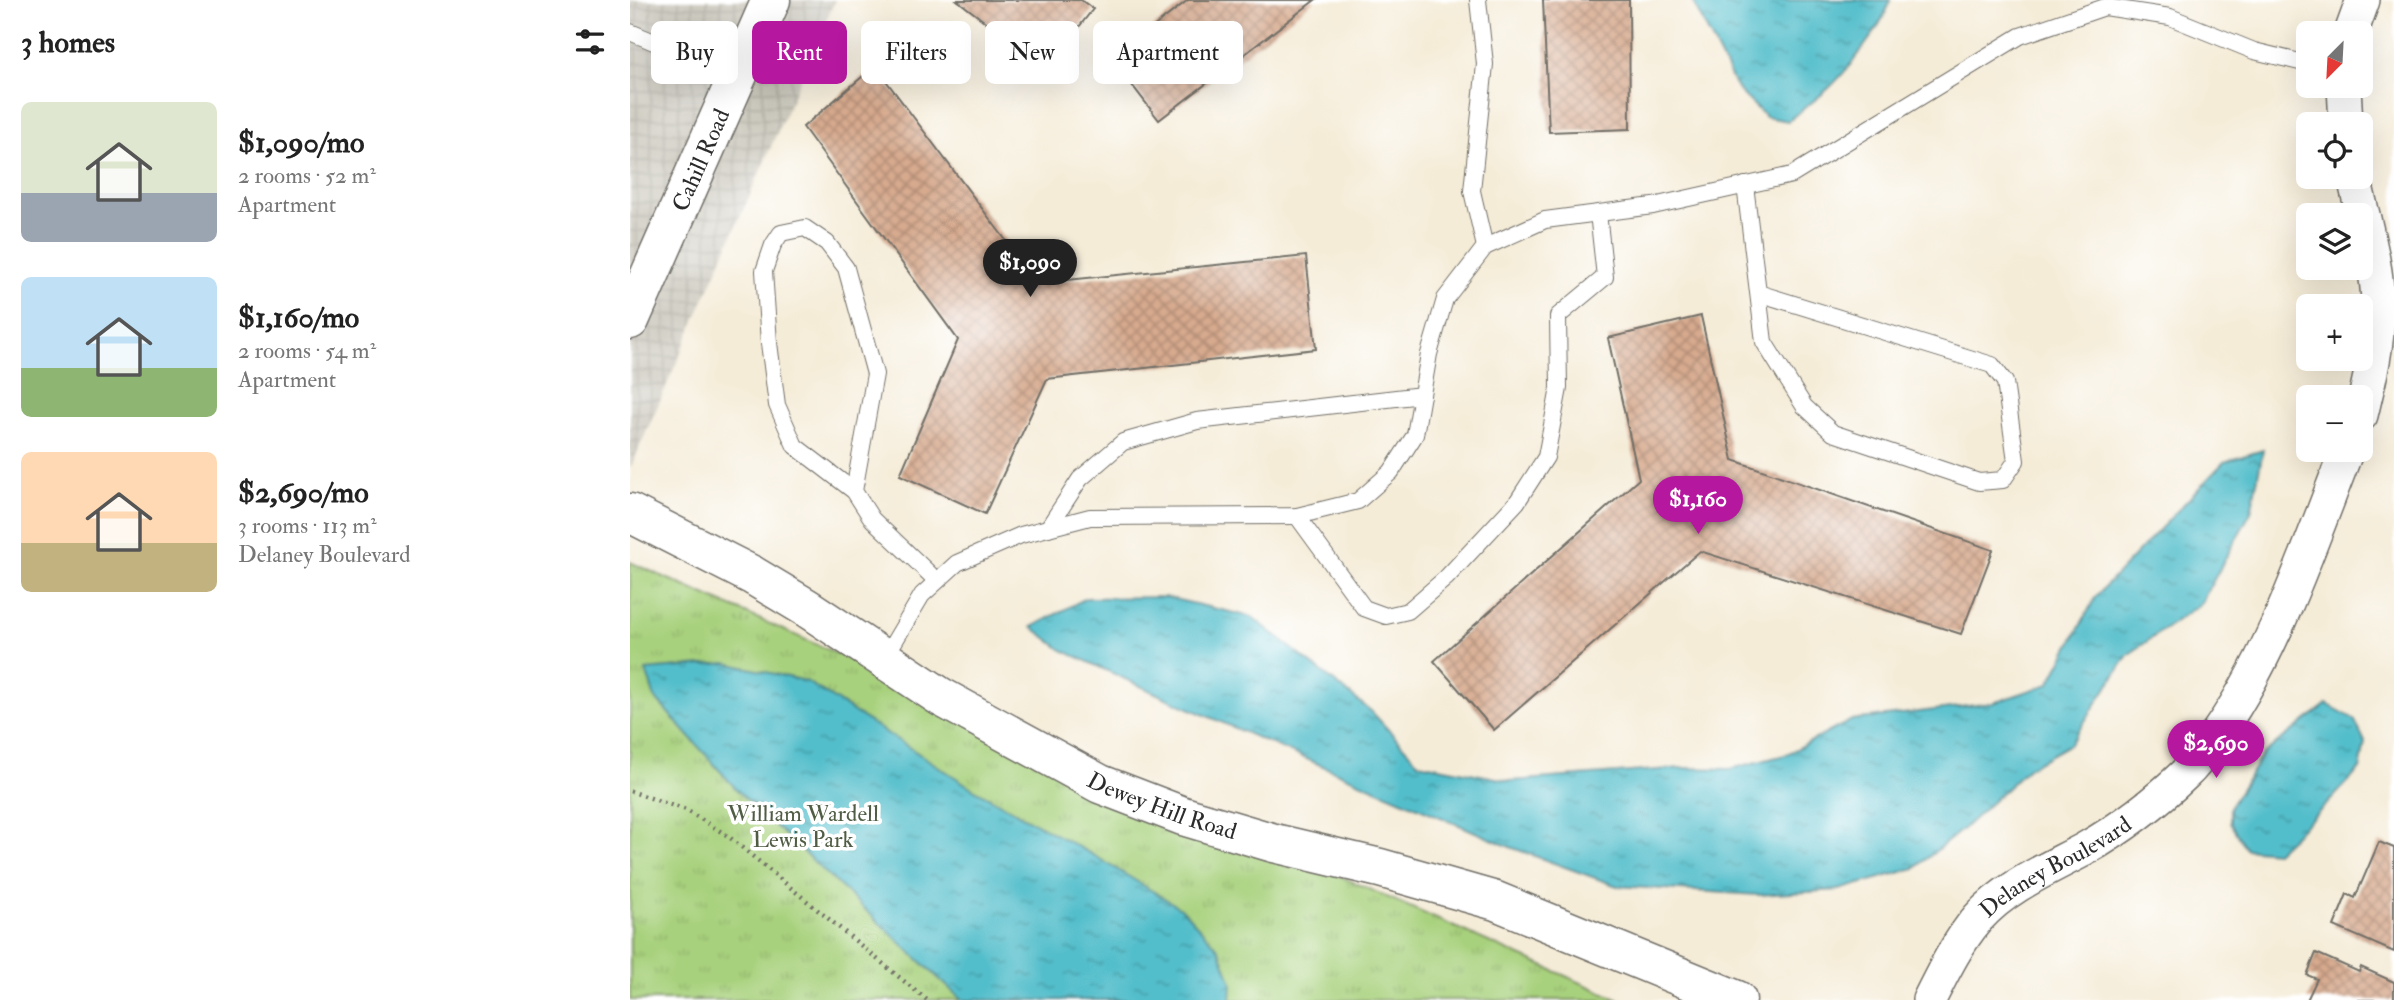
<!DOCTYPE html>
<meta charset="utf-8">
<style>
body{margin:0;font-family:"IM FELL Double Pica",serif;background:#f6f6f6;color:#222;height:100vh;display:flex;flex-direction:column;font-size:26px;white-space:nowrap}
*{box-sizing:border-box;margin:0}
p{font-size:23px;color:#767676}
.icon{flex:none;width:38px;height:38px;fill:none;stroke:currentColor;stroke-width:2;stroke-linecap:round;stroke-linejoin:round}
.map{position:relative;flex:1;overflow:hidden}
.panel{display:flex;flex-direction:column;background:#fff;width:630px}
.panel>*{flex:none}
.hud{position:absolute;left:21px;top:21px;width:665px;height:63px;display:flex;gap:14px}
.needle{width:46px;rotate:204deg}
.controls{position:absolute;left:1666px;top:21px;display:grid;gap:14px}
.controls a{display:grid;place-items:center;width:77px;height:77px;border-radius:10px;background:#fff;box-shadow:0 7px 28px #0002;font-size:35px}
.price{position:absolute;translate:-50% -60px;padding:0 16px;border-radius:24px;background:#b5179e;color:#fff;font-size:23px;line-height:46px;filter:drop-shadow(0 2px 4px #0008)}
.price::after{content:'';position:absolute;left:50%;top:42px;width:21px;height:16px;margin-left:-10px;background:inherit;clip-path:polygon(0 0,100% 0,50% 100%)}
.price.on{background:#222;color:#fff}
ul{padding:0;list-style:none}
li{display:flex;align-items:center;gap:21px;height:175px;padding:0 21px}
li span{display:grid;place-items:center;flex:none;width:196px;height:140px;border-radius:10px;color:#555}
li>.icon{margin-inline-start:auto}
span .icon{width:84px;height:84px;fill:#fffc;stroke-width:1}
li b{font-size:30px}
h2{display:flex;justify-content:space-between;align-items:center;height:84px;padding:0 21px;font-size:30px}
.tag{padding:0 24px;border-radius:10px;background:#fff;box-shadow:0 7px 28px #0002;font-size:24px;line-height:63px}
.tag.on{background:#b5179e;color:#fff}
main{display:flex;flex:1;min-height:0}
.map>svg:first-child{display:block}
</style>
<main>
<section class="panel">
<h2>3 homes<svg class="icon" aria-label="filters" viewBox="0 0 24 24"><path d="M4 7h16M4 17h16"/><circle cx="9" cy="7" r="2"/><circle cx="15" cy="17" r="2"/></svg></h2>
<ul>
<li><span style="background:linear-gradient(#dfe7d0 65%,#9aa5b1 0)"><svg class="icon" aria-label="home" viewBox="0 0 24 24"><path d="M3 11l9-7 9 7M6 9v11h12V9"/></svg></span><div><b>$1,090/mo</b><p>2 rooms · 52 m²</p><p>Apartment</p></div></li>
<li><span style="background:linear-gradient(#bfe0f5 65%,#8fb573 0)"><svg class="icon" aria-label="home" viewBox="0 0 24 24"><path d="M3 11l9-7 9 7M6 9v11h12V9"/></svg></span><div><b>$1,160/mo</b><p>2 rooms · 54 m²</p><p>Apartment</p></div></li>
<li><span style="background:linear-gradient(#ffd9b3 65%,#c2b280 0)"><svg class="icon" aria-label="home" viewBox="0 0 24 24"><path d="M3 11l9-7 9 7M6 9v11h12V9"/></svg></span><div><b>$2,690/mo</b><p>3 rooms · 113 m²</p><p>Delaney Boulevard</p></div></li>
</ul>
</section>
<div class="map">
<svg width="1764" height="1000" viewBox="0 0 1764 1000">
<defs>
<pattern id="industrial-grid" width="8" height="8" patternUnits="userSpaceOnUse" patternTransform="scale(1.75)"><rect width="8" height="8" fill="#c7c4b8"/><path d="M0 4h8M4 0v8" fill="none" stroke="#aba99e"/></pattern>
<pattern id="park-tufts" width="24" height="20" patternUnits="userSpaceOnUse" patternTransform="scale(1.75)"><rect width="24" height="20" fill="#a8d17d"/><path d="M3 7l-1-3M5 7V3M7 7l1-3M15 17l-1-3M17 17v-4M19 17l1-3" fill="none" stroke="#91b46c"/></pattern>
<pattern id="water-ripples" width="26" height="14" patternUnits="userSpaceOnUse" patternTransform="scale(1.75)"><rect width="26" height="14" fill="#52becb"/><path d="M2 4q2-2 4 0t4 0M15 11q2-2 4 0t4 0" fill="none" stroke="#449ba5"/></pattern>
<pattern id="building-cross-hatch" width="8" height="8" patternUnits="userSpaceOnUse" patternTransform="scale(1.75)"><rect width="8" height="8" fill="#d7aa8e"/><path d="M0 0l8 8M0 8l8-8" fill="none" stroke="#af8b74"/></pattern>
</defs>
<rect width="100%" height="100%" fill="#fff"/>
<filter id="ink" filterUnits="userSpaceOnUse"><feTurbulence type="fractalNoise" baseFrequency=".0143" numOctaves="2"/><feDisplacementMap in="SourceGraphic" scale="14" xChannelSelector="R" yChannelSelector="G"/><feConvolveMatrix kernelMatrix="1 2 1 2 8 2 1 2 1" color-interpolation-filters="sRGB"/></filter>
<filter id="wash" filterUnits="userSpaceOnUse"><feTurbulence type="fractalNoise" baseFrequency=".00686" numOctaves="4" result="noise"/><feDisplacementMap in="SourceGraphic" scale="28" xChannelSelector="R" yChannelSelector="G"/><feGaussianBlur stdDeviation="1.57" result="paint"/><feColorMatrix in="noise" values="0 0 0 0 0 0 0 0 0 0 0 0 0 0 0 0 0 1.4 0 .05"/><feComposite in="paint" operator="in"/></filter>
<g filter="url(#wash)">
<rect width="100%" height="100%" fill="#f5ecd8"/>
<polygon fill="url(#industrial-grid)" points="0,0 205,0 0,469"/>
<polygon fill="url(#park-tufts)" stroke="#6a7e54" stroke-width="2" points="0,562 990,1000 0,1000"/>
<g fill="url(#water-ripples)" stroke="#3e747b" stroke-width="2">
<path d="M1062 0H1260C1256 21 1217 71 1201 86 1188 99 1172 109 1158 121L1136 117 1107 89Z"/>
<polygon points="1633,450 1621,512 1571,603 1498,655 1440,744 1398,768 1334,828 1285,868 1209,890 1128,895 987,886 880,847 547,703 432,650 402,627 456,598 535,597 622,617 741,711 789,763 881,781 1053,768 1100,769 1155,755 1222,720 1363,703 1419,684 1466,596 1594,462"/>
<polygon points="96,663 176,681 345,790 465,856 552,909 589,949 602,983 601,1000 332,1000 108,791 25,698 16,670"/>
<polygon points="1697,704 1724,719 1735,742 1730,769 1697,804 1646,852 1616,849 1600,823 1600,807 1633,754"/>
</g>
<g id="blocks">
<g fill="url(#building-cross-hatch)">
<polygon points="327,0 451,0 463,9 416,69"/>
<polygon points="558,0 685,0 529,120 482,59"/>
<polygon points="913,0 999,0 1000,129 919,132"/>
<polygon points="245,66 408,283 676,256 686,349 417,379 355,514 270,475 328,340 173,127"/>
<polygon points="1071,316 1103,460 1363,550 1331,634 1070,551 864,730 804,661 1009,479 978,338"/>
<polygon points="1749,842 1764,848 1764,952 1704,926 1717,894 1725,898"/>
<polygon points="1686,953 1729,972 1731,967 1764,982 1764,1000 1677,1000 1687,979 1677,975"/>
</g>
</g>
</g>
<g filter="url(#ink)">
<use href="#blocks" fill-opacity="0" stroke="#726f68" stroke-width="2"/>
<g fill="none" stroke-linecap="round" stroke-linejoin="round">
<defs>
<g id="lane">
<polyline points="848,0 855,64 842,191 855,247"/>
<polyline points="0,32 108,77"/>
<polyline points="1115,185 1134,342 1174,406 1203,433 1349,482 1373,480 1386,461 1375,382 1362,365 1128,293"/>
<polyline points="224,491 245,374 216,268 197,243 175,228 151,233 143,245 134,271 139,343 147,405 165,446 224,491 242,519 307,581"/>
<polyline points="667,516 734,608 756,616 778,611 816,578 887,502 916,457 929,388 928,316 975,277 968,213"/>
<polyline points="418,528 450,479 493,442 567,421 792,395"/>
<polyline points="254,659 292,595 327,563 391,535 460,517 667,516 728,501 761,472 785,435 799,354 815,299 855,247 915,220 1023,206 1162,175 1390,36 1475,7 1540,17 1624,51 1678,64"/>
</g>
<g id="street">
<polyline points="1721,33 1733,0"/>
<polyline points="1714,86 1716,124"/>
<path d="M1724 177C1733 219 1747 261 1748 304 1749 342 1740 378 1731 415"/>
<path id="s1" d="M1299 1000C1313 972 1327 943 1348 918 1377 886 1418 869 1455 849 1492 828 1526 802 1557 772 1566 764 1573 753 1580 743 1641 663 1680 544 1717 450"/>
</g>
<g id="secondary">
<path id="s2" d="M0 320 141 0"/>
<path id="s3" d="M0 513 122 575 177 608 311 697 470 784 553 816 644 843 750 868 866 901 1107 1000"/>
</g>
</defs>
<use href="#lane" stroke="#726f68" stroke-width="18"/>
<use href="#street" stroke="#726f68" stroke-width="36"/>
<use href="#secondary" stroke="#726f68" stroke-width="41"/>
<polyline stroke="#726f68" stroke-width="4.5" stroke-dasharray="2 5" stroke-linecap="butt" points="0,791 56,810 98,836 297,1000"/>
<use href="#lane" stroke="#fff" stroke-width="16"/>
<use href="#street" stroke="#fff" stroke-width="33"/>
<use href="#secondary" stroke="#fff" stroke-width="38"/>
</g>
</g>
<g text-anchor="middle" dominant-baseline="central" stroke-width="7" stroke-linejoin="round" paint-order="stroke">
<g font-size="23" fill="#2b2b2b" stroke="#fff">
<text stroke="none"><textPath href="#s2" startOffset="175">Cahill Road</textPath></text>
<text stroke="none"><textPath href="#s3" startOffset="609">Dewey Hill Road</textPath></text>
<text stroke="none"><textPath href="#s1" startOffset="189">Delaney Boulevard</textPath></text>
</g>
<g font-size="23" fill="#505d44" stroke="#fff">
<text x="173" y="813">William Wardell<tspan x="173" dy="26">Lewis Park</tspan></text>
</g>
</g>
</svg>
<div class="controls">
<a><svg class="needle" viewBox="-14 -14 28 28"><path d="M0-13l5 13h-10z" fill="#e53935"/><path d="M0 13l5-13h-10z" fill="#767676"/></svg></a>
<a><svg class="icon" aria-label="locate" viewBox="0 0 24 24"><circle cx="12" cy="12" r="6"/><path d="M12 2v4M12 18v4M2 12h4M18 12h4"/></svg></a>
<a><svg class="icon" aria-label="layers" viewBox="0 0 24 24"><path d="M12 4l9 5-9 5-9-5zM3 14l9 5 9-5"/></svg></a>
<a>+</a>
<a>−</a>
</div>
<b class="price on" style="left:400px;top:299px">$1,090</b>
<b class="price" style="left:1068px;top:536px">$1,160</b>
<b class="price" style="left:1586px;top:780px">$2,690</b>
<div class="hud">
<a class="tag">Buy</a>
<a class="tag on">Rent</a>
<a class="tag">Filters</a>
<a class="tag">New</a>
<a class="tag">Apartment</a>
</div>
</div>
</main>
